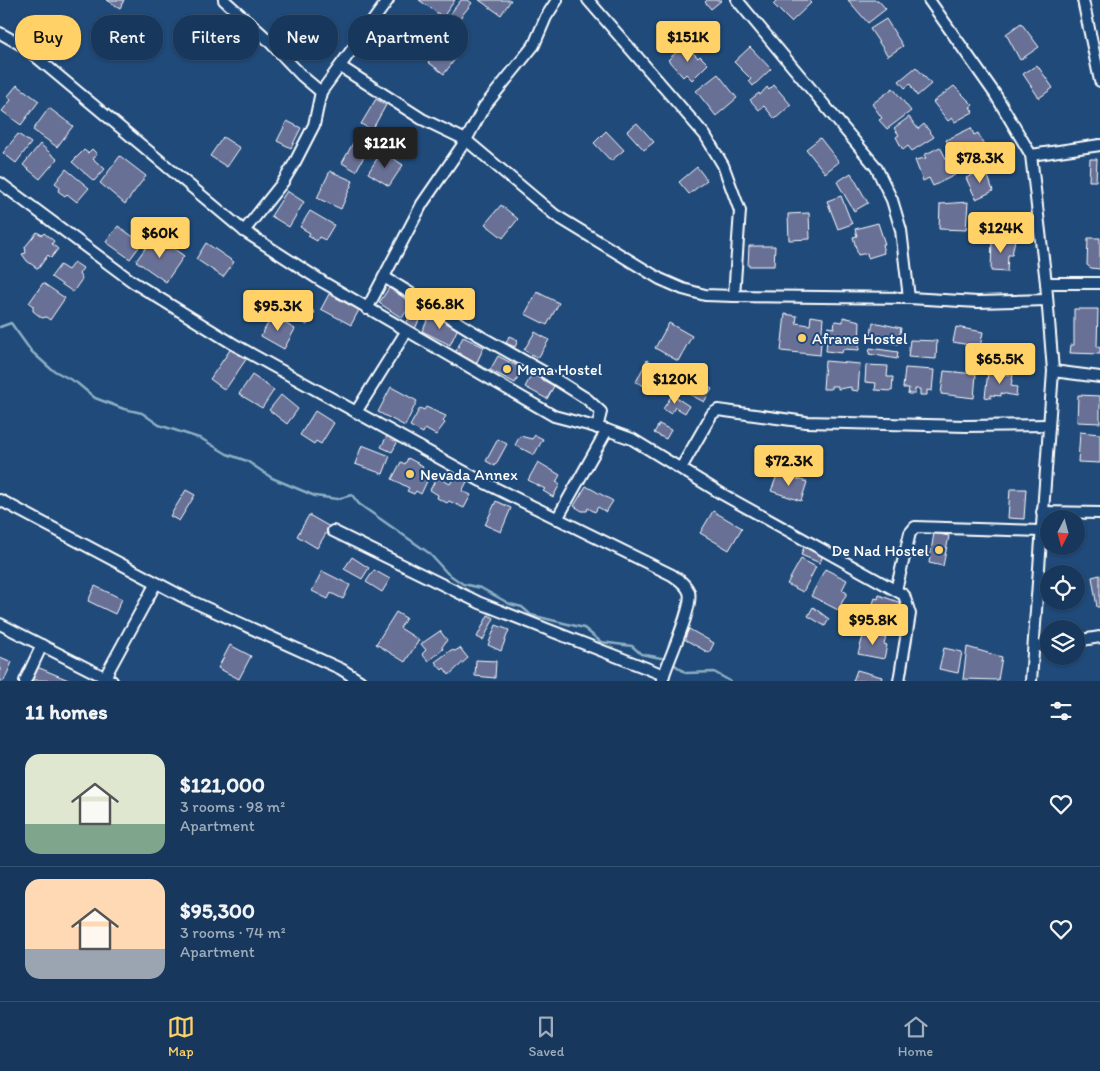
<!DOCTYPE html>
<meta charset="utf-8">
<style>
body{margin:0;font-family:Itim,sans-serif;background:#244365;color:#f1f3f6;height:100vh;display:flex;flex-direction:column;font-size:19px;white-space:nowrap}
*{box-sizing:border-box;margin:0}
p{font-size:16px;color:#9eacbb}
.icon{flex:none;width:28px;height:28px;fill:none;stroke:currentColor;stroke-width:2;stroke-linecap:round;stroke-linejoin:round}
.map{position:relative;height:681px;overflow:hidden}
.details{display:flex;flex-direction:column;background:#17385c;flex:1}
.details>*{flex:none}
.hud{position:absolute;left:15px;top:15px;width:500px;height:45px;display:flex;gap:10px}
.needle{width:32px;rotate:186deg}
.fabs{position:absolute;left:1040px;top:510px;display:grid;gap:10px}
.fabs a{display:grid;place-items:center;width:45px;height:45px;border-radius:50%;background:#17385c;box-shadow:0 1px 4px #0004,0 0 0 1px #365272;font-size:25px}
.price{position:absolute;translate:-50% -42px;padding:0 11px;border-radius:5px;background:#ffd166;color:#111;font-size:16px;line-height:32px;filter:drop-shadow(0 1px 2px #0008)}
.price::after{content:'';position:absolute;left:50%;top:30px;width:15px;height:11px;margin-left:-8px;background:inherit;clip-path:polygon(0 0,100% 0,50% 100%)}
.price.active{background:#222;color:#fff}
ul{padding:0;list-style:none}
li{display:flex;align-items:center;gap:15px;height:125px;padding:0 25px}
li+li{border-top:1px solid #365272}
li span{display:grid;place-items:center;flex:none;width:140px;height:100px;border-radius:15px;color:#555}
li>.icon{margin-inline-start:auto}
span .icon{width:60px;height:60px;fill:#fffc;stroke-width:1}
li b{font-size:21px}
h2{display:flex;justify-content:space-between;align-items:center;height:60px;padding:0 25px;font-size:21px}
.chip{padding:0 18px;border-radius:20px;background:#17385c;box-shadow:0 1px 4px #0004,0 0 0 1px #365272;font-size:18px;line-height:45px}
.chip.active{background:#ffd166;color:#111}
.tab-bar{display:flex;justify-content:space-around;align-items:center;height:70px;border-top:1px solid #365272;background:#17385c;font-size:14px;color:#9eacbb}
.tab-bar a{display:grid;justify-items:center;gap:2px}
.tab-bar .active{color:#ffd166}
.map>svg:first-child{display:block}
</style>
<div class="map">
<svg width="1100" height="681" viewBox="0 0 1100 681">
<rect width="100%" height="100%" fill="#1f4a7a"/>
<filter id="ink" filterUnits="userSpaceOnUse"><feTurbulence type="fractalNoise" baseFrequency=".02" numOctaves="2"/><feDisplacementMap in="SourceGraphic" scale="10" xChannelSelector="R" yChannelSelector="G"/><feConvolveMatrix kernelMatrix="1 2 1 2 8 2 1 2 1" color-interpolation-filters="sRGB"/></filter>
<g filter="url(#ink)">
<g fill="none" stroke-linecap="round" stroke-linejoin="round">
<g stroke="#8eafc4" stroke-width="2.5">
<polyline points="0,327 11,323 31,351 51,369 77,383 95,398 124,409 142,413 159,425 202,439 227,454 247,461 272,478 315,496 337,499 352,495 359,504 429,553 447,573 463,584 481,588 510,604 522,607 531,615 584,628 601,642 632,646 641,654 666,659"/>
<polyline points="672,663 686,673 714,672 730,681"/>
</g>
</g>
<g fill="#677096" stroke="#fff">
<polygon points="107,0 124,0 120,8"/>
<polygon points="419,0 455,0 443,17"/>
<polygon points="461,0 468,0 472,3 451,29 443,23"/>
<polygon points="479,0 511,0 501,15"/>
<polygon points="707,0 722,0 711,9 705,2"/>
<polygon points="777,0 808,0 811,3 791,22 773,4"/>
<polygon points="848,0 878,0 886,9 868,23"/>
<polygon points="886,19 903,46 888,56 870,29"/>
<polygon points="1021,23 1039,47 1020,60 1006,34"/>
<polygon points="448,36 464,47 444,74 428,62"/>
<polygon points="685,44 698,58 700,56 708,64 692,80 686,74 683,77 668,60"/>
<polygon points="750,47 771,69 753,86 749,81 751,79 734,62"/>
<polygon points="1037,65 1053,88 1039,98 1023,74"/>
<polygon points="916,67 931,84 917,96 910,84 905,88 899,81"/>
<polygon points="718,74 737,98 716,116 696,91"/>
<polygon points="17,85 39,101 21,125 2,111 11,100 8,96"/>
<polygon points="774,85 791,105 775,119 764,106 759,110 750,100 759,93 760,95 767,87 769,90"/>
<polygon points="954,86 973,105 970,107 973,112 955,122 952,118 948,121 933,102"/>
<polygon points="893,88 911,111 887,129 879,120 882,118 872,104"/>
<polygon points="376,99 386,105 372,130 361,124"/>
<polygon points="49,108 73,126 57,147 33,130"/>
<polygon points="909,117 918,129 924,124 934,137 912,151 908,146 903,150 896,137 899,135 894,128"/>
<polygon points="287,121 301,128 291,148 277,141"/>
<polygon points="637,123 654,142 644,150 627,131"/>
<polygon points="971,128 974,135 978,133 985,147 980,149 983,157 959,168 946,140"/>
<polygon points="606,131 624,150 611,161 594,143"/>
<polygon points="18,134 31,143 16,163 3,153"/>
<polygon points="358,134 372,142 356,171 342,163"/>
<polygon points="223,137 240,148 227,167 210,156"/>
<polygon points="820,138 839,162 825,173 806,149"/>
<polygon points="40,144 57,159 40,179 23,165"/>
<polygon points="940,147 955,175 933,186 929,178 923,181 915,160 926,158 924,155"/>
<polygon points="92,149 97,154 93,159 105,169 94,181 72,162 84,150 88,153"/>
<polygon points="382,151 403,165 389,186 368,173"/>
<polygon points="120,156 146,176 125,204 100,183"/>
<polygon points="1090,159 1097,159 1096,181 1089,181"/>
<polygon points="697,167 707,180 689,194 679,182"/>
<polygon points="66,169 89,188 77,202 67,194 65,196 58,191 60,187 55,183"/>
<polygon points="983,170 985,174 987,173 993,191 976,199 966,178"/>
<polygon points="330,171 353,181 341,209 317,198"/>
<polygon points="851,173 868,203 854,211 837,182"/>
<polygon points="287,191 304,202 289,227 271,216"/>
<polygon points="841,196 852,224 838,229 827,201"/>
<polygon points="968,202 966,230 939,229 940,204"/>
<polygon points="501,205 518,219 503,238 485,224"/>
<polygon points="310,211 334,225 325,240 319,237 317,241 308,236 310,233 300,227"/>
<polygon points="809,213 810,239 789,240 788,214"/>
<polygon points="878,223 885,244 882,244 884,253 868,258 867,253 858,255 853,237 857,236 855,229"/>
<polygon points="118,226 142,243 130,259 106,242"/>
<polygon points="37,232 42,235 44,233 54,241 52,244 58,249 51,258 48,255 38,269 27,261 22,254 26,253 25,247"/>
<polygon points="155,235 184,256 166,282 136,261"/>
<polygon points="1088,238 1100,238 1100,269 1091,268 1087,265"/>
<polygon points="992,239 1015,239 1012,255 1008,255 1007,272 991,271"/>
<polygon points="206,243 234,262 223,277 196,259"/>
<polygon points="749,246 775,246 774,266 748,266"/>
<polygon points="74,262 83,268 79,274 82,279 73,292 51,277 60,265 68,270"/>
<polygon points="43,283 65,298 50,320 46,317 42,318 33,311 33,306 29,303"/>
<polygon points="389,288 412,303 402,318 379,303"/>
<polygon points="537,292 559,303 547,325 525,314"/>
<polygon points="329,294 359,310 351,325 321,309"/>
<polygon points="295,299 315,312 307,325 286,312"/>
<polygon points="415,307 423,311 415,329 406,324"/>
<polygon points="1074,309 1098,309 1097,347 1100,347 1100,354 1070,353 1071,345 1074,345"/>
<polygon points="431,314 458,328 450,345 422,331"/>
<polygon points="785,314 797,316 796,323 810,325 811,316 823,318 820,355 781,351"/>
<polygon points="272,316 295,329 284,349 261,336"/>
<polygon points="843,317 860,321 859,350 843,349 842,353 826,351 828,327 834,328 835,321 843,322"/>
<polygon points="873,322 901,328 898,344 870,339"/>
<polygon points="669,323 692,336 678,361 655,348"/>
<polygon points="956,327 983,332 980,347 953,342"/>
<polygon points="535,332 549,340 538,358 524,350"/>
<polygon points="509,336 518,340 515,347 506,343"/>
<polygon points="463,337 484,347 476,364 455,353"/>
<polygon points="910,340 937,341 936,359 908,357"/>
<polygon points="232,347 247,358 225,390 210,379"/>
<polygon points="870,348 898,352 897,359 869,354"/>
<polygon points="498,356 523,369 515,383 490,370"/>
<polygon points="647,360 670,372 659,393 636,382"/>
<polygon points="825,361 860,364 858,391 851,390 851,387 838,389 838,386 831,386 831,389 823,389"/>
<polygon points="866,365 888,366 887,377 893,377 892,391 875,390 876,383 865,382"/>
<polygon points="905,368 934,370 932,391 927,390 927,395 920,395 920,389 915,389 915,394 908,394 909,388 903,388"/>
<polygon points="944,371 976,374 974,398 941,394"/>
<polygon points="988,372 1013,375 1011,386 1017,387 1016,396 1001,393 1001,396 991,395 991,398 985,397"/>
<polygon points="532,374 554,386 547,399 525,387"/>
<polygon points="686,374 712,389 704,402 678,388"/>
<polygon points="252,375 274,390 262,408 239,394"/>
<polygon points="391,387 417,401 405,426 378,412"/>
<polygon points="281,395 298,409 287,424 269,410"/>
<polygon points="672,395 689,406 685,413 675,407 671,414 663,409"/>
<polygon points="1078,395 1100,396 1100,423 1077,422"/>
<polygon points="426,407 446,416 443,421 445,423 436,435 425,429 423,433 410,426 420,408 424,410"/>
<polygon points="315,411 334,423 321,444 316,441 314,444 300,435"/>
<polygon points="659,424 671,430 666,439 654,433"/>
<polygon points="1080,432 1100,434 1100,463 1078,462"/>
<polygon points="535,435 543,439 534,455 515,445 520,436 532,439"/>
<polygon points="387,436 398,441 392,452 381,447"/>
<polygon points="498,439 507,444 495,466 486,461"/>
<polygon points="362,445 390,456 383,474 355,464"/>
<polygon points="408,458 423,466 420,472 429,477 421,494 416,491 414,494 407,491 409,488 392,479 401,462 405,464"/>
<polygon points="538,462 560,475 556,482 560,484 553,497 543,491 545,489 528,480"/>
<polygon points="778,473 807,482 801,501 771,491"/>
<polygon points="456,474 468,480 462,491 471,495 464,508 449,501 447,503 437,498 438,495 430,490 437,477 450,484"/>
<polygon points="586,486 613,501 606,512 598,507 595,512 588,508 587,511 582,511 574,506"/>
<polygon points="1010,489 1026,489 1024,519 1008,518"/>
<polygon points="186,490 195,495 179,521 170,516"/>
<polygon points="496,501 511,508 501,532 485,525"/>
<polygon points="713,511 742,528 729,550 700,533"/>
<polygon points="309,515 330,527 317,548 297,536"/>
<polygon points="934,533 949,536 943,566 929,563"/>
<polygon points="804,547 823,555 820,563 801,555"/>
<polygon points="352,557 369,568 362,579 344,569"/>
<polygon points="801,559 816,567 803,592 787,584"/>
<polygon points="825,569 847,580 842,590 847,593 838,610 811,596"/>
<polygon points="374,570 390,579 382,592 366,582"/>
<polygon points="322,571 350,585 343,599 331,593 328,599 312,591"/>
<polygon points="1100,575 1100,607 1097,607 1092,577"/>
<polygon points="95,586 122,599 115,614 88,601"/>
<polygon points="879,595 901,603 893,627 868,617 875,598 878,599"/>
<polygon points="813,607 829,619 825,626 808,616"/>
<polygon points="396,612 406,618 400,628 419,640 405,662 376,644"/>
<polygon points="488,615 494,618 483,640 477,637"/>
<polygon points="496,625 509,630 501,651 488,645"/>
<polygon points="689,629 714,643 709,653 684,639"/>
<polygon points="865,629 873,632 871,638 874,639 875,635 886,638 884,644 887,645 884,659 858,654"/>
<polygon points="440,631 447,640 442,647 443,649 428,661 422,654 426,650 421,644"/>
<polygon points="230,645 251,656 239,679 218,668"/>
<polygon points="967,647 1002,657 998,680 963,679"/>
<polygon points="460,648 468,658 449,675 444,668 442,670 435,662 451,650 455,651"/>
<polygon points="944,648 962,652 958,673 939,669"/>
<polygon points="0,657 12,662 4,681 0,681"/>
<polygon points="476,660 496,661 495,678 475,676"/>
<polygon points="37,667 71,681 32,680"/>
<polygon points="857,670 882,677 881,681 853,681"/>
</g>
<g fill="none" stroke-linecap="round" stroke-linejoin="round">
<defs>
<g id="minor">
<polyline points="224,0 263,35 302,76 321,92"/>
<polyline points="588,0 705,135 723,165 740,211 734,296"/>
<polyline points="737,0 876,167 892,200 901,230 909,298"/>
<polyline points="929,0 995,94 1031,155 1046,283 1053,371 1031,681"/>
<polyline points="1083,0 1100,81"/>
<polyline points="0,33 23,46 244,231 323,282 554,416 607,430 632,439 722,494 904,595 910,614 899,681"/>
<polyline points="341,67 422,119 466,140 555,215 660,279 683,289 705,295 734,296 909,298 978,302 1047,300"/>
<polyline points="1031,155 1100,145"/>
<path d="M0 183 133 282 235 345 481 481 672 575C678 579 686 584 689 592 694 607 667 662 662 681"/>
<polyline points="244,231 283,182 295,162 314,125 321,92 388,0"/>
<polyline points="384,277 480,336 544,372 587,399 601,412 597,428"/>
<polyline points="1046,283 1100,283"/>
<polyline points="367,309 422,204 466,140 484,107 534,45 546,17 557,0"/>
<polyline points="1053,371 1100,377"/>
<polyline points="356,412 406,332"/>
<polyline points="681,468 712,414 718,410 806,422 966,426 1049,425"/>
<polyline points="0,500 187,599 341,669 360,681"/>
<polyline points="1042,512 1100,513"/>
<polyline points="557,519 607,430"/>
<polyline points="333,531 480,603 664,675"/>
<polyline points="896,590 910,533 915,527 1040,531"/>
<polyline points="0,624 112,681"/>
<polyline points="1076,641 1100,637"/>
<polyline points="1034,647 1049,645"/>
<polyline points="105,677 156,583"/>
<polyline points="25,681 42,645"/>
</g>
</defs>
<use href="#minor" stroke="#fff" stroke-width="14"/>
<use href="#minor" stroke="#1f4a7a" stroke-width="10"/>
</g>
</g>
<g fill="#ffd166" stroke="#1f4a7a" stroke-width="2">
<circle cx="802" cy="338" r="5"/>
<circle cx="507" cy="369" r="5"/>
<circle cx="410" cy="474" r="5"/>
<circle cx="939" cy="550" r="5"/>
</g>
<g text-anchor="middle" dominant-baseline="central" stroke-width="4" stroke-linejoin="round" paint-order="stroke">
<g font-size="16" fill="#fff" stroke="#1f4a7a" text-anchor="start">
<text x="812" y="338">Afrane Hostel</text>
<text x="517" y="369">Mena Hostel</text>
<text x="420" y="474">Nevada Annex</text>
<text x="929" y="550" text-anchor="end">De Nad Hostel</text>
</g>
</g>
</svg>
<div class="fabs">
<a><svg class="needle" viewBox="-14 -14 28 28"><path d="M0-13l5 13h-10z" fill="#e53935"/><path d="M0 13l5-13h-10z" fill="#9eacbb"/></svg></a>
<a><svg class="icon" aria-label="locate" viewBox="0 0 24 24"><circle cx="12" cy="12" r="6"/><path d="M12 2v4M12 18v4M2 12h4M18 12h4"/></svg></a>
<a><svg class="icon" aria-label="layers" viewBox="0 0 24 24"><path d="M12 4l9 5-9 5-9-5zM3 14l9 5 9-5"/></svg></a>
</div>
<b class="price" style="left:688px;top:63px">$151K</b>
<b class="price active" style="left:385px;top:169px">$121K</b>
<b class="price" style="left:980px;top:184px">$78.3K</b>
<b class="price" style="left:1001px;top:254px">$124K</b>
<b class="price" style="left:160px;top:259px">$60K</b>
<b class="price" style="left:440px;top:330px">$66.8K</b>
<b class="price" style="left:278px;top:332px">$95.3K</b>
<b class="price" style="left:1000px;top:385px">$65.5K</b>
<b class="price" style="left:675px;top:405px">$120K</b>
<b class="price" style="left:789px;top:487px">$72.3K</b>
<b class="price" style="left:873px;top:646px">$95.8K</b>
<div class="hud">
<a class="chip active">Buy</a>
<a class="chip">Rent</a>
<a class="chip">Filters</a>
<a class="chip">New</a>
<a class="chip">Apartment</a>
</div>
</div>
<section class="details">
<h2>11 homes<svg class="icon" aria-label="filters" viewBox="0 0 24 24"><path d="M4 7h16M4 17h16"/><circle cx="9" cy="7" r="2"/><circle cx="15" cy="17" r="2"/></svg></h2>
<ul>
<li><span style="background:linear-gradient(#dfe7d0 70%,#7fa58c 0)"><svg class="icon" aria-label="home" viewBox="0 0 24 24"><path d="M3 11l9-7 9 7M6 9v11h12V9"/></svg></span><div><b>$121,000</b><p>3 rooms · 98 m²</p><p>Apartment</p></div><svg class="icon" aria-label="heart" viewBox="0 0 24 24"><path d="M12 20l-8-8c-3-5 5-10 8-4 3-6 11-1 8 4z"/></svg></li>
<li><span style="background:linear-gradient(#ffd9b3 70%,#9aa5b1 0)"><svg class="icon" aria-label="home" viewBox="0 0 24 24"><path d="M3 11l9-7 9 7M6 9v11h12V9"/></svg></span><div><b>$95,300</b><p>3 rooms · 74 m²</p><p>Apartment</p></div><svg class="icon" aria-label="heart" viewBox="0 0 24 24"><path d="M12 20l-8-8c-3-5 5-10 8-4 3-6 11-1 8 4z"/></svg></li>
</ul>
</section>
<nav class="tab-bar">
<a class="active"><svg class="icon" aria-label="map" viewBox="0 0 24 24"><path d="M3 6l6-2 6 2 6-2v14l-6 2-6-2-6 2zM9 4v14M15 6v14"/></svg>Map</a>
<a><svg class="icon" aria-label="saved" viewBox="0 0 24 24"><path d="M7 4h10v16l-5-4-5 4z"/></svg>Saved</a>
<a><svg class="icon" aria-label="home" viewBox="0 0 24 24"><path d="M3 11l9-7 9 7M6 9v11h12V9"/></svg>Home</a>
</nav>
